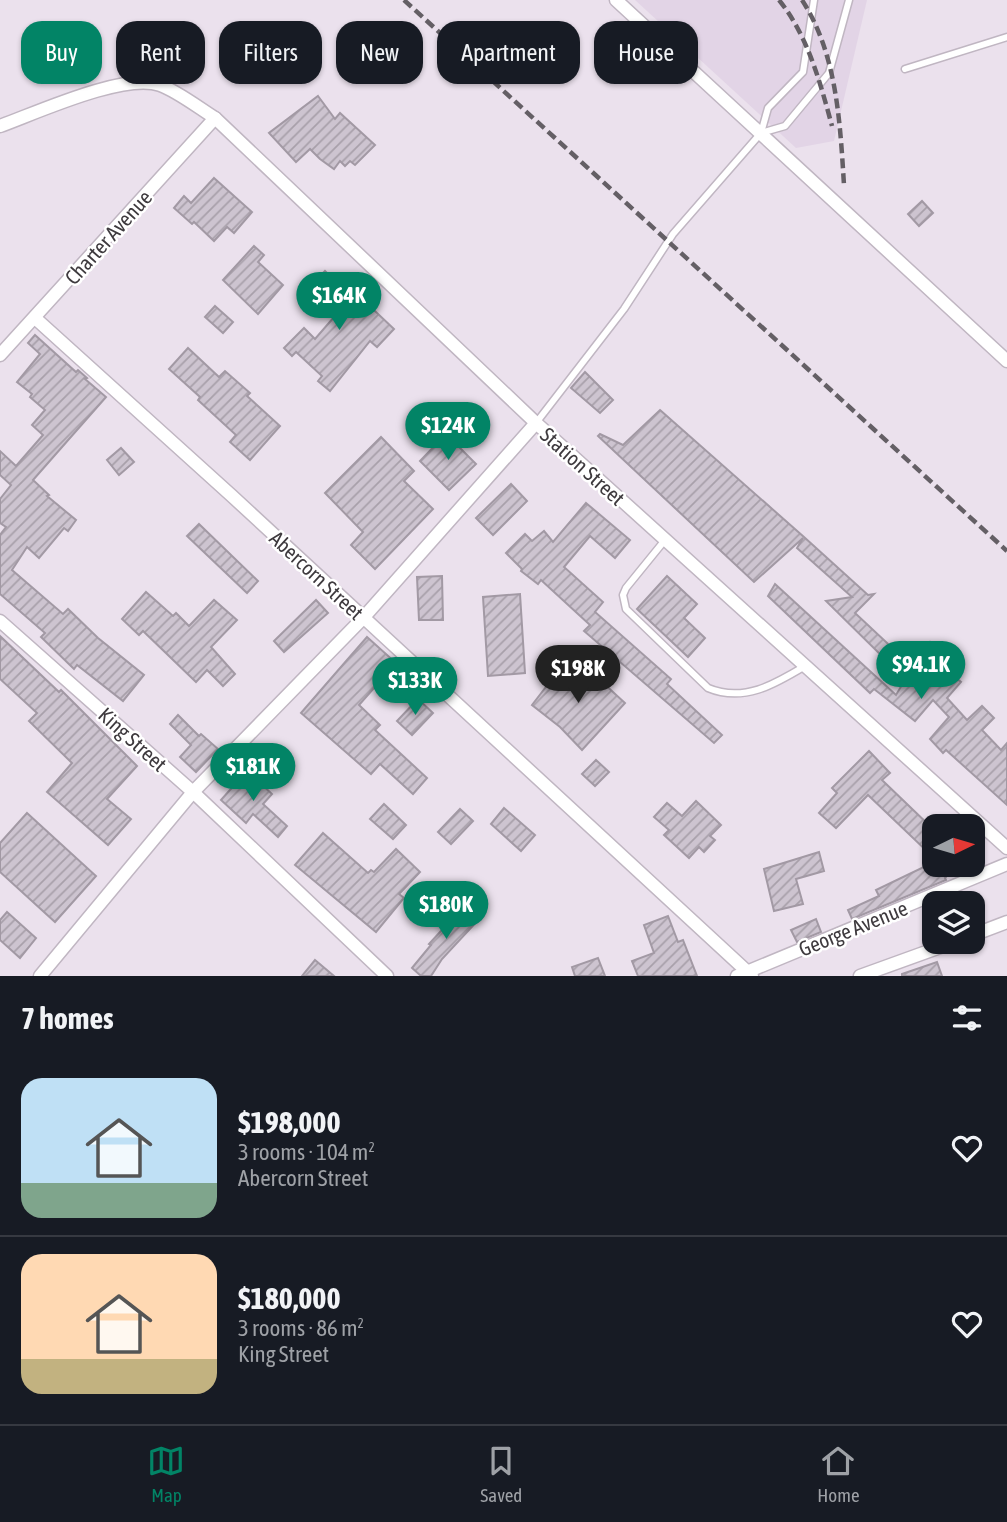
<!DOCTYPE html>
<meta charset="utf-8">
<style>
body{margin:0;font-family:"Asap Condensed",sans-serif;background:#20242c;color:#f1f3f6;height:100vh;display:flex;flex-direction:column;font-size:26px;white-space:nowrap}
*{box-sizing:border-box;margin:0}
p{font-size:23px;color:#9ea1a6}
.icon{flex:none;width:38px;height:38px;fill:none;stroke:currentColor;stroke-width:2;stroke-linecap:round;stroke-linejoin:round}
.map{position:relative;height:976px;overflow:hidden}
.sheet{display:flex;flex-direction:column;background:#171b24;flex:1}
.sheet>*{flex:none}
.hud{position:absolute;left:21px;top:21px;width:966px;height:63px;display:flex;gap:14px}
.needle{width:46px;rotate:85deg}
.controls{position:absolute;left:922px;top:814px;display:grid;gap:14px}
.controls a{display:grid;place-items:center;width:63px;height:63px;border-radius:14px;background:#171b24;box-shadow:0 2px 5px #0004;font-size:35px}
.price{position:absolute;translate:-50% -60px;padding:0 16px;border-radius:24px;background:#028466;color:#fff;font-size:23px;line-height:46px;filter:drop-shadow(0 2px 4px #0008)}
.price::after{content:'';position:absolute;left:50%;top:42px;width:21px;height:16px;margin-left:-10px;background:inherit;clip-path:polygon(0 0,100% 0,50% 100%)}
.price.active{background:#222;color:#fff}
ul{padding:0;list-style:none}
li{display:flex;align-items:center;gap:21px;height:175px;padding:0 21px}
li+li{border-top:2px solid #363941}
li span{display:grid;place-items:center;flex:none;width:196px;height:140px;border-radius:21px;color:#555}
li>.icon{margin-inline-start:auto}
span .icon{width:84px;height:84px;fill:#fffc;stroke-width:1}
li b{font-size:30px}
h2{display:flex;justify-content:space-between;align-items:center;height:84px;padding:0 21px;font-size:30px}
.chip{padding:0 24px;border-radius:21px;background:#171b24;box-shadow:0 2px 5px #0004;font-size:24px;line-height:63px}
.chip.active{background:#028466;color:#fff}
.tab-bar{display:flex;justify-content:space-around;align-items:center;height:98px;border-top:2px solid #363941;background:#171b24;font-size:19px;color:#9ea1a6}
.tab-bar a{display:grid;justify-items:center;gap:4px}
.tab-bar .active{color:#028466}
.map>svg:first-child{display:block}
</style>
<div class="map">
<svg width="1007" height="976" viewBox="0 0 1007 976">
<defs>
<pattern id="building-hatch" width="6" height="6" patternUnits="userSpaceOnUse" patternTransform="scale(1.75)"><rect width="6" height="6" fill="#cdc4d0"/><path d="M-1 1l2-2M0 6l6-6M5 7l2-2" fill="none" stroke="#a8a0aa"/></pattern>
</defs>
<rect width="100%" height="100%" fill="#ebe1ed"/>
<polygon fill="#e2d4e6" points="635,0 867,0 834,141 796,148"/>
<g fill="url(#building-hatch)" stroke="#a299a4" stroke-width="2">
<polygon points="318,96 335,119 340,113 375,145 355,165 350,161 345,166 340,161 334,169 320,159 310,149 296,162 269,133"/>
<polygon points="214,178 252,212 234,233 227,227 214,241 194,222 192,224 174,208 184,196 191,203"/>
<polygon points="922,201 933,213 919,226 908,214"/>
<polygon points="254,246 264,255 258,262 283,285 258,314 223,280"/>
<polygon points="325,271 355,301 359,296 394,329 377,347 370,341 330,391 318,381 322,376 296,352 292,356 284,348 304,328 315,339 335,316 307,290"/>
<polygon points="215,306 233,322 223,333 205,317"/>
<polygon points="35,335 76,372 78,370 87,378 85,379 106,397 33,480 49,495 47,496 76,520 68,531 64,528 39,558 27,547 12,570 63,614 68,609 98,638 144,675 123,701 77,665 74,669 41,637 45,633 0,594 0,535 6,527 0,523 0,499 11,485 0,475 0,451 16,466 43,435 32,425 45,410 30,397 32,394 17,382 40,354 28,343"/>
<polygon points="188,348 219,377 225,371 250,393 247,396 280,426 250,460 230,442 236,435 198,400 200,397 169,369"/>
<polygon points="585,372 613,400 600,413 571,388"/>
<polygon points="660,410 804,537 868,595 874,594 855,613 901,656 889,663 826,601 852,597 797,548 803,538 754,582 598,436 600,434 623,445"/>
<polygon points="446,434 476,464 449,490 420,461"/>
<polygon points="381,437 414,471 404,481 433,509 375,569 351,545 363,532 325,493"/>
<polygon points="121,448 134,462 119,475 107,460"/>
<polygon points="511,484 527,501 493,535 476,518"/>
<polygon points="586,503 630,540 615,558 590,536 564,567 603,602 595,612 671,679 667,684 722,735 714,743 584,631 590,625 541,580 538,584 521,571 522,569 506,553 525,534 532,541 544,531 553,542"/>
<polygon points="199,524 258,581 247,593 187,536"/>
<polygon points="442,576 443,620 419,620 417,577"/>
<polygon points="667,576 697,604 684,618 705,638 688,657 637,609"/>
<polygon points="775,584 896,695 924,648 930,642 952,664 946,670 961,682 947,698 967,720 982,706 994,718 982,730 1001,750 1007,743 1007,805 956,759 946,750 943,753 930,739 949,717 933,700 915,721 874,689 870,693 768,596"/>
<polygon points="146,592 173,616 176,613 189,626 214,600 237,620 211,647 235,674 223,686 207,670 196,682 143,631 139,635 122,619"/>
<polygon points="520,594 525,673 488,676 483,597"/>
<polygon points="316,600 328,613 284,652 274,641"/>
<polygon points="0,636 59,692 61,690 137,766 107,799 131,819 108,845 47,792 72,763 29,721 37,713 0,679"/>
<polygon points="367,637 396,663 359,705 380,725 375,730 427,778 413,794 380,764 371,774 301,713"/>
<polygon points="566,661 598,686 602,682 625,703 582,750 560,727 532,705"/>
<polygon points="418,699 433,713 412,735 397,721"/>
<polygon points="178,715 199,736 201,734 218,749 196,772 180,757 191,745 170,724"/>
<polygon points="869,751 890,773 882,780 934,830 934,858 868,795 836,828 819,813 837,793 832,788"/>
<polygon points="596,760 609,772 595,786 582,774"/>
<polygon points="247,771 272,794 263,804 287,826 278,837 253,814 246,823 221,800"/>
<polygon points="696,801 721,825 710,836 715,840 704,852 699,847 689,858 664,835 669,830 654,817 667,803 682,816"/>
<polygon points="384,804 406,825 393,839 370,819"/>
<polygon points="504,808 535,835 521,851 491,824"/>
<polygon points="460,809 473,821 451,844 438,832"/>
<polygon points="27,813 96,876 55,922 0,872 0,843"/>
<polygon points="323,833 368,873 371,870 374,872 396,849 420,872 399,894 404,898 376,932 295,865"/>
<polygon points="819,852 824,871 796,879 803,904 774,911 764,869"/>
<polygon points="930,864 957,864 945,878 946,880 852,919 848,910 879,896 876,890"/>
<polygon points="465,905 480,918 442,959 431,976 421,976 412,968 431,945 429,944"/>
<polygon points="7,912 36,938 20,958 0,940 0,920"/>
<polygon points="668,916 678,942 683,940 697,976 638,976 632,961 654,953 644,925"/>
<polygon points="816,919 821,932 797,942 791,930"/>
<polygon points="598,958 605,976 575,976 572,967"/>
<polygon points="315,960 334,976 302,976"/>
<polygon points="937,962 942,976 902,976 902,974"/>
</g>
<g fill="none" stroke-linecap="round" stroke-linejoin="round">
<defs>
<g id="lane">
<polyline points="905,69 1007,37"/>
<polyline points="761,133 785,126 829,73 849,0"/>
<polyline points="536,423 624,309 673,234 761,133 768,108 803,72 814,0"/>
<path d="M665 540 626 588 623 595 626 609 708 688C744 703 775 684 805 666"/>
</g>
<g id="street">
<polyline points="616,0 1007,361"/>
<path d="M0 126C36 113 125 72 160 85 177 91 199 108 215 118L536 423 1007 848"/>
<polyline points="35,318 232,496 752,976"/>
<polyline points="0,355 215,118"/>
<polyline points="0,621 193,792 387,976"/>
<polyline points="973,935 1007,922"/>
<polyline points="40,976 193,792 364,617 536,423"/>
<polyline points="737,976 1007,864"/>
<polyline points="860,976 954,942"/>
</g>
</defs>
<use href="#lane" stroke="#c0b6c2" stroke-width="9"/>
<use href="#street" stroke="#c0b6c2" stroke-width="15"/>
<use href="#lane" stroke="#fff" stroke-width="6"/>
<use href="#street" stroke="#fff" stroke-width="12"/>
<g stroke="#645f65" stroke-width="4.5" stroke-dasharray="10 5" stroke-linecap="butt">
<polyline points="404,0 1007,551"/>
<path d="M779 0C808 36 820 82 832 126"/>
<path d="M802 0C837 54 840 122 844 185"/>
</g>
</g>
<g text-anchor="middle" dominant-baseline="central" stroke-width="5" stroke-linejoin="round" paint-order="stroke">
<g font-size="21" fill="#3e3a3e" stroke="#fff">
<text transform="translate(108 237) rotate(-48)">Charter Avenue</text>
<text transform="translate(583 466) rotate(42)">Station Street</text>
<text transform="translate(317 575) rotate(43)">Abercorn Street</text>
<text transform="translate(133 739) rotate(42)">King Street</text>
<text transform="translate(853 928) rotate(-22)">George Avenue</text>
</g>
</g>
</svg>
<div class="controls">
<a><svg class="needle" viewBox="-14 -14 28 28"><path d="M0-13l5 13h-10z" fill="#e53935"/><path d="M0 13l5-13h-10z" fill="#9ea1a6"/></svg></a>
<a><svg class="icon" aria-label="layers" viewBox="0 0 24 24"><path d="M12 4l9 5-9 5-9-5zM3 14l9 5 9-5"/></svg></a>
</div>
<b class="price" style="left:339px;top:332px">$164K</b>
<b class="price" style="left:448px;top:462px">$124K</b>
<b class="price" style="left:921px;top:701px">$94.1K</b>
<b class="price active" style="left:578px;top:705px">$198K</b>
<b class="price" style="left:415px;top:717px">$133K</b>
<b class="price" style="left:253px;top:803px">$181K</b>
<b class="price" style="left:446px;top:941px">$180K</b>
<div class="hud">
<a class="chip active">Buy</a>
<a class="chip">Rent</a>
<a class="chip">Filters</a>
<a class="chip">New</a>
<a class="chip">Apartment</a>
<a class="chip">House</a>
</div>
</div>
<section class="sheet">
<h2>7 homes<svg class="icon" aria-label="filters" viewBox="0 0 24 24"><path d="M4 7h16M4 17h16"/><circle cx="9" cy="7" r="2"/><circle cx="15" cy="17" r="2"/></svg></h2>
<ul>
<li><span style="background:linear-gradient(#bfe0f5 75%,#7fa58c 0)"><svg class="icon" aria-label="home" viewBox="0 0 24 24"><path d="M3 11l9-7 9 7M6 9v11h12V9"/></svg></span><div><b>$198,000</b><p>3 rooms · 104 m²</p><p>Abercorn Street</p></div><svg class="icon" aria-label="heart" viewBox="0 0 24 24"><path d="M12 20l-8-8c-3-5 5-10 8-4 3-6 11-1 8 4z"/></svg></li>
<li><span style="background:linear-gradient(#ffd9b3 75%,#c2b280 0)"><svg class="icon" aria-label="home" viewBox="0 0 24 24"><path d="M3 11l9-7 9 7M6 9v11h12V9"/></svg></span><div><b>$180,000</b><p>3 rooms · 86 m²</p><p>King Street</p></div><svg class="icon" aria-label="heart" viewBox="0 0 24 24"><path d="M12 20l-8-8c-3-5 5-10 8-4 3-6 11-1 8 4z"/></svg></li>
</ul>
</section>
<nav class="tab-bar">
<a class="active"><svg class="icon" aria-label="map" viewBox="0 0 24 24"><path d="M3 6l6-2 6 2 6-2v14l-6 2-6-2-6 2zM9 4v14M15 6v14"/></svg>Map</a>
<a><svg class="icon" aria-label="saved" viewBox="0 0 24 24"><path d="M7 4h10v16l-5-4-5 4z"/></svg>Saved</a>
<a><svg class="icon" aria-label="home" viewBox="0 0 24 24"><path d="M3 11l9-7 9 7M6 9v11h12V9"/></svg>Home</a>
</nav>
